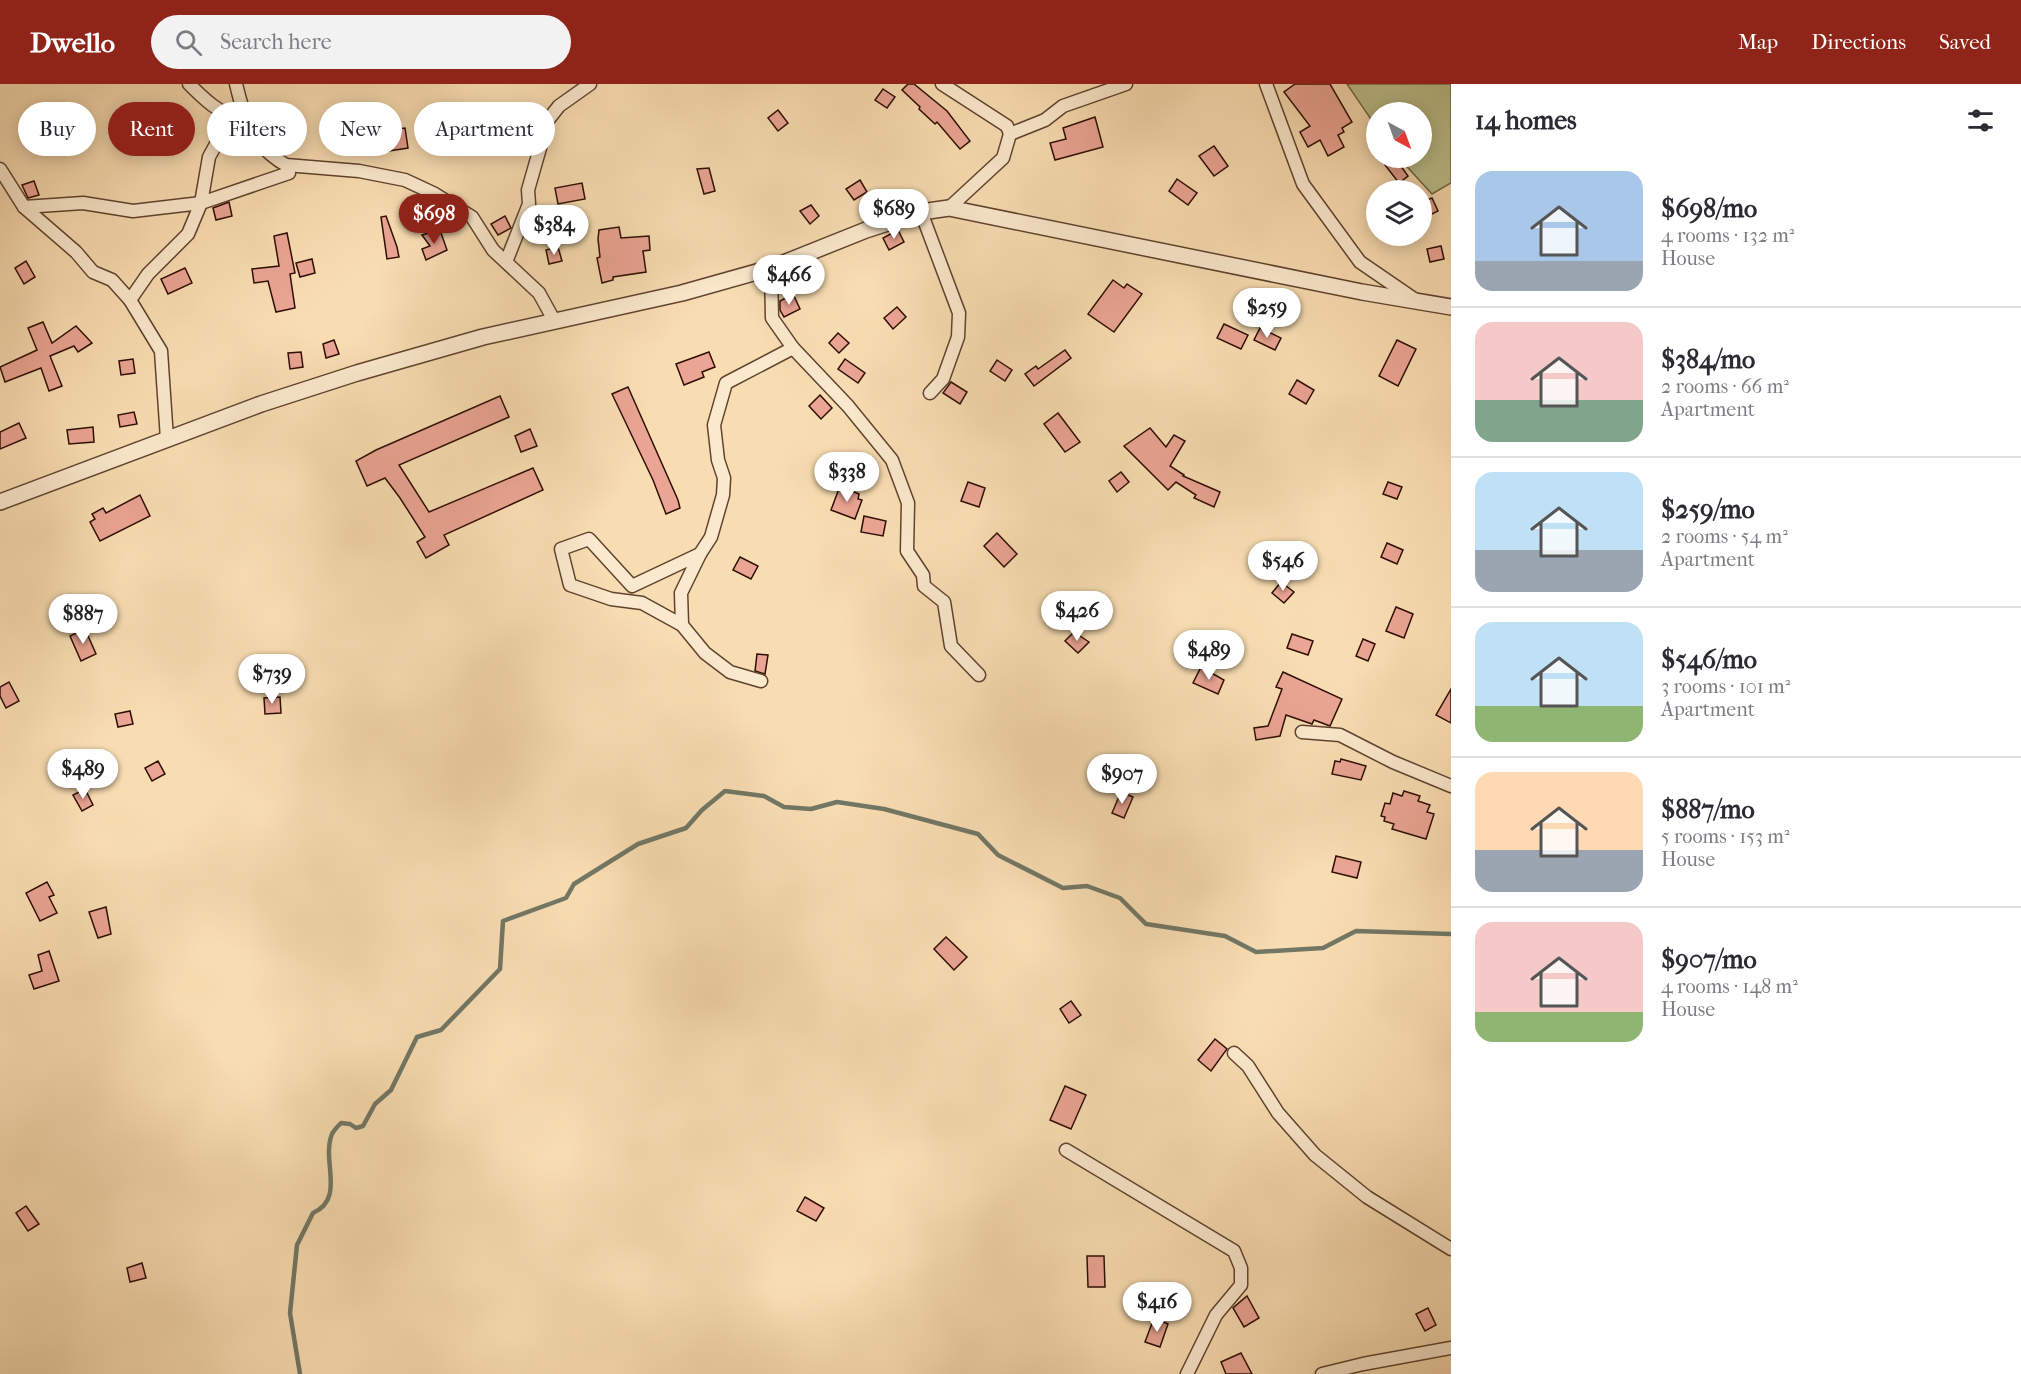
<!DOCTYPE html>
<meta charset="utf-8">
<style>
body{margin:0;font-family:"IM FELL French Canon",serif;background:#f2f2f3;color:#2b2b33;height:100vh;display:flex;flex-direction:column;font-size:22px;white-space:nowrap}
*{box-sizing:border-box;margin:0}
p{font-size:20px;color:#7c7c81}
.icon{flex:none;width:33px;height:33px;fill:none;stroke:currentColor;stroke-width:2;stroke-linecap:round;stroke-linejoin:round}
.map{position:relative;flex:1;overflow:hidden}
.sheet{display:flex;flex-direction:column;background:#fff;width:570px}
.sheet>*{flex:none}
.top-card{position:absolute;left:18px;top:18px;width:570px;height:54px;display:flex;gap:12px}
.needle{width:39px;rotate:139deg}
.fabs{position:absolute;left:1366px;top:18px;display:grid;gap:12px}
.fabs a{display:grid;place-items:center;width:66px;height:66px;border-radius:50%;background:#fff;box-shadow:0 3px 15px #0003;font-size:30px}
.price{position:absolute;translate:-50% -51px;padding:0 14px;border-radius:21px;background:#fff;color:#222;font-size:20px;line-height:39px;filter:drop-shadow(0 2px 3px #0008)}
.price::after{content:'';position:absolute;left:50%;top:36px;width:18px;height:14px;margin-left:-9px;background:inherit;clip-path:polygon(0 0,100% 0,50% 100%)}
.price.active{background:#8f2418;color:#fff}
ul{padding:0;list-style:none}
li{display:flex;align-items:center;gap:18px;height:150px;padding:0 24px}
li+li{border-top:2px solid #e1e1e2}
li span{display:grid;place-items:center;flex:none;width:168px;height:120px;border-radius:18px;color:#555}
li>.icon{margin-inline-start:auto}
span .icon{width:72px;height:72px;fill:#fffc;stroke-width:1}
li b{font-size:26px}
h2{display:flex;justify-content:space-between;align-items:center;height:72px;padding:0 24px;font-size:26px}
.tag{padding:0 21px;border-radius:27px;background:#fff;box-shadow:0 3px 15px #0003;font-size:21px;line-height:54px}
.tag.active{background:#8f2418;color:#fff}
header{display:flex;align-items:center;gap:36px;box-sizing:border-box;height:84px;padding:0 30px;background:#8f2418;color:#fff}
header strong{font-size:28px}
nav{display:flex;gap:33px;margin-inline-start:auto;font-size:21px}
.search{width:420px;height:54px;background:#f2f2f3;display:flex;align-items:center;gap:15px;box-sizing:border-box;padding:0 21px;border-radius:33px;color:#7c7c81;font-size:22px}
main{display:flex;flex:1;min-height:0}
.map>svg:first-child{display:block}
</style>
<header>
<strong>Dwello</strong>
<div class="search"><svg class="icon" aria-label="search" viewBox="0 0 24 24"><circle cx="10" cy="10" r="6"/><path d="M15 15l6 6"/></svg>Search here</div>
<nav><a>Map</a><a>Directions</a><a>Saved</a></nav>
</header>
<main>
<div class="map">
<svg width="1451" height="1290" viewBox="0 0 1451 1290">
<rect width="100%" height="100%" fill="#f9ddb2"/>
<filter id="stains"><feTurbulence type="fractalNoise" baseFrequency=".00333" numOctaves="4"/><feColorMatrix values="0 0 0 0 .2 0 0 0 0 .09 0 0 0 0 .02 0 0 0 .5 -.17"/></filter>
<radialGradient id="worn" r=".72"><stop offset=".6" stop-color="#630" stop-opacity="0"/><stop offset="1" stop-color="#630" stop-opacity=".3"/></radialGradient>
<polygon fill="#bcc18d" stroke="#756848" stroke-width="1.5" points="1347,0 1451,0 1451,99 1432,110 1399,74 1422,74 1422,28 1377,28 1377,44"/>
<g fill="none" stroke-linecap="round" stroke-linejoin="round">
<path stroke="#727765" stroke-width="4.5" d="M300 1290 290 1229 297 1161 313 1129C346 1114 321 1077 332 1050 334 1046 338 1042 341 1039L350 1040 356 1044 363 1042 375 1020 391 1006 417 953 441 946 500 885 503 837 566 814 574 800 638 760 686 744 702 726 725 707 764 712 784 723 811 725 837 718 884 725 978 750 998 771 1063 804 1087 802 1120 814 1146 840 1225 852 1256 868 1323 864 1356 847 1451 850"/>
</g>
<g fill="#eba594" stroke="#2e0e03" stroke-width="1.5">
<polygon points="908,0 914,0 947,27 970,57 960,65 937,38 935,40 919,25 920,23 902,6"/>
<polygon points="1295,0 1330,0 1352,38 1342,44 1344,48 1338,51 1344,63 1328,72 1320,56 1308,63 1300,48 1310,42 1284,8"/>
<polygon points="883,5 895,13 887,24 875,16"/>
<polygon points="778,26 788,39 778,47 768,34"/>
<polygon points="453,27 458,40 446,44 441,31"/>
<polygon points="1095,33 1103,63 1055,76 1050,59 1066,55 1063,44"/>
<polygon points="405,44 408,64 376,69 373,48"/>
<polygon points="1214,62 1228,82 1214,92 1199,72"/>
<polygon points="1395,74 1408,92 1399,99 1385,81"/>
<polygon points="709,84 715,107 704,110 697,85"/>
<polygon points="1177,95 1197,109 1188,121 1169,107"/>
<polygon points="860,96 867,108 854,116 846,105"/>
<polygon points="34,97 39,111 28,114 22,101"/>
<polygon points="582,99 585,115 558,120 555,104"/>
<polygon points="1432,114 1438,127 1422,135 1422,118"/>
<polygon points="229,118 232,132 216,136 213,124"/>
<polygon points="811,121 819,132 810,140 800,127"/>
<polygon points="386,132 397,163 399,173 387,175 381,133"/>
<polygon points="505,132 511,144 498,151 491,140"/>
<polygon points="619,143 621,154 649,152 650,166 643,167 646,188 613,193 613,196 602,199 597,174 600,173 598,155 599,146"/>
<polygon points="440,146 447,166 426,176 422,165 430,162 422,151"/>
<polygon points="898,146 904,158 889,166 883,154"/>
<polygon points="287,149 295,189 290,190 295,224 276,228 268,197 254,199 252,185 279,182 274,152"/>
<polygon points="1441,162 1444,175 1430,178 1427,165"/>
<polygon points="558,163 562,177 549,180 546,166"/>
<polygon points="312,175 315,189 300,193 296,179"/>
<polygon points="26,177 35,193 24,200 15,184"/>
<polygon points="185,184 192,199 168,210 161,195"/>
<polygon points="1113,196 1124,204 1127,200 1142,210 1114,248 1088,230"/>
<polygon points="793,210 800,225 784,233 780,226 780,217"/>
<polygon points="897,223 906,233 893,245 884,234"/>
<polygon points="43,238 52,259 76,242 92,259 78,268 74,262 50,272 62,302 49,307 41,284 5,298 0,283 37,266 28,244"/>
<polygon points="1224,240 1248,251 1241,265 1217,254"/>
<polygon points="1260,244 1281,254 1275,266 1254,256"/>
<polygon points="838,249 849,259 839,269 829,259"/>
<polygon points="334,256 339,270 326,274 323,260"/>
<polygon points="1397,256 1416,265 1398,302 1379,292"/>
<polygon points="1065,266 1071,274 1034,302 1025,290 1036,282 1038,285"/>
<polygon points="301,268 303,283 290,285 288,269"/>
<polygon points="709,268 715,283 702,288 704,293 684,301 676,280"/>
<polygon points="133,275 135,289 121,291 119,277"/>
<polygon points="845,275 865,289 858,299 838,285"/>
<polygon points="997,276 1012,286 1005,297 990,287"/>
<polygon points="1297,296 1314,306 1306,320 1289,310"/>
<polygon points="951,298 967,308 960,320 943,309"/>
<polygon points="628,303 678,416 680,424 666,430 653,396 612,310"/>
<polygon points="820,311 832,324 821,335 809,322"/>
<polygon points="500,312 509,333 399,381 429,428 533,384 543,406 444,451 449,461 426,474 417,458 425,453 400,414 385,394 367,402 356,377 376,366"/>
<polygon points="134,328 137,340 120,343 118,331"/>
<polygon points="1058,329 1080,358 1065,368 1044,340"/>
<polygon points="19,339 26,354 0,365 0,348"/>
<polygon points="93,343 94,358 69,360 67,346"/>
<polygon points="1150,344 1166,363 1174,351 1185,357 1170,382 1184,391 1183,392 1220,408 1214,423 1194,414 1196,411 1176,398 1168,406 1124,362"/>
<polygon points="530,345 537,362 521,368 515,352"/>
<polygon points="1121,388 1129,398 1117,408 1109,397"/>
<polygon points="968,398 985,404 979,423 961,417"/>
<polygon points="1388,398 1402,403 1397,415 1383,410"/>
<polygon points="840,402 859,410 858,415 862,416 855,435 831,426"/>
<polygon points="140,411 150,432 100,457 90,438 95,435 92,430 103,424 106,429"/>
<polygon points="864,432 886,437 883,452 861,448"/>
<polygon points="997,449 1017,470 1004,483 984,462"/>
<polygon points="1387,459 1403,466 1397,480 1381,473"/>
<polygon points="740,473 758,482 751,495 733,486"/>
<polygon points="1281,498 1294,508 1284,519 1272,509"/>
<polygon points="1056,516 1069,527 1060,537 1047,526"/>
<polygon points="1396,523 1413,530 1404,554 1386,547"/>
<polygon points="85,545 96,570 81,577 70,552"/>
<polygon points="1074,548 1089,558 1078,569 1065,557"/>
<polygon points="1292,550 1313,557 1308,571 1287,564"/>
<polygon points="1363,555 1375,560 1368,577 1356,572"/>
<polygon points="757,570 768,571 765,590 755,587"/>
<polygon points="1201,583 1224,596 1218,610 1193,599"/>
<polygon points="1283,588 1342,615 1330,642 1314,636 1312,640 1286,631 1280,652 1256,656 1254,644 1268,642 1282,605 1276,603"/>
<polygon points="9,598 19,617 6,624 0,612 0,603"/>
<polygon points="1451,605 1451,639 1436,631"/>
<polygon points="280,613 281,629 265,630 264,614"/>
<polygon points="130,627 133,640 118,643 115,630"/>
<polygon points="1341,675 1366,682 1361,696 1332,690 1335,677 1340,678"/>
<polygon points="158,677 165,690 152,697 145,684"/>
<polygon points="85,705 93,721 82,727 73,711"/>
<polygon points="1404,707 1420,712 1418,717 1430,721 1427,728 1434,730 1426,755 1392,745 1394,740 1384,737 1385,733 1381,732 1385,719 1390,720 1393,709 1402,712"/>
<polygon points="1121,708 1133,713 1124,734 1112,729"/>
<polygon points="1336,772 1361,778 1357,794 1332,788"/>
<polygon points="47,798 54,811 49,813 57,829 40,837 26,809"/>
<polygon points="106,823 111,850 98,854 89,828"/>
<polygon points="946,853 967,873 954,886 934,865"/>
<polygon points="49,867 59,897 34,905 29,891 42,887 38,871"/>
<polygon points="1071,917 1081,931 1069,939 1060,925"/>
<polygon points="1215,955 1227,965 1211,987 1198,976"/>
<polygon points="1065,1002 1086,1011 1071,1045 1050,1036"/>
<polygon points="805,1113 824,1124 816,1137 797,1127"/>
<polygon points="26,1122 39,1140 28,1147 16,1129"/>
<polygon points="1087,1172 1104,1172 1105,1203 1088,1203"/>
<polygon points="142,1179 146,1194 130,1198 127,1184"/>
<polygon points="1247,1212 1259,1234 1244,1243 1233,1224"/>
<polygon points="1428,1224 1436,1241 1425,1247 1416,1230"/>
<polygon points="1154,1234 1168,1240 1160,1263 1145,1258"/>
<polygon points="1241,1269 1252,1290 1226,1290 1221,1278"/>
</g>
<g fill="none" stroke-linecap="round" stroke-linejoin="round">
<defs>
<g id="minor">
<path d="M189 0C202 13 221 32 240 34"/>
<path d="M236 0C244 34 253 63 286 81L359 87 405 96 435 110 472 133 493 166 539 209 555 238"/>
<polyline points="942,0 1007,42 1010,50 1003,74 949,124"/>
<polyline points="1266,0 1303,100 1360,178 1414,215"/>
<polyline points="231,33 209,73 201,119 289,89"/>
<polyline points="1010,50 1045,36 1063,22 1126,0"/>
<polyline points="0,85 24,123 76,168 93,188 112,196 130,216 161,267 167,355"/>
<polyline points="24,123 83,119 133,127 201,119 188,150 148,190 130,216"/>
<polyline points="921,128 959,229 958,253 943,295 930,309"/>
<polyline points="506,178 529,120 528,106 548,36 559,22 590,0"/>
<polyline points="771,184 772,234 793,264 848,322 892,376 908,419 907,467 923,491 924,502 944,518 951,562 979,591"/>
<polyline points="682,541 642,519 611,515 570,501 561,465 589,455 632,502 700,470"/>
<polyline points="761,597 730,588 705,569 682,541 681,509 700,470 711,453 723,411 724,394 718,376 714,341 726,299 793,264"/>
<polyline points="1302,648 1340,651 1393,678 1451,702"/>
<polyline points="1234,969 1248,982 1278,1029 1315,1071 1367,1113 1451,1165"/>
<polyline points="1066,1066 1234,1167 1241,1184 1241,1201 1216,1231 1187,1290"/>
<polyline points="1322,1290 1363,1280 1451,1264"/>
</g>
<polyline id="tertiary" points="0,418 261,320 357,289 483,253 682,209 771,184 866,146 921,128 949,124 1362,208 1451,223"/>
</defs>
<use href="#minor" stroke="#61422f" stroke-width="15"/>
<use href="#tertiary" stroke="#61422f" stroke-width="18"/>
<use href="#minor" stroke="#fbe9cd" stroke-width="12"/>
<use href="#tertiary" stroke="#fbe9cd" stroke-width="15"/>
</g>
<rect width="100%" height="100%" filter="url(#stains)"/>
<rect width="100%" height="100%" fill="url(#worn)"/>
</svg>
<div class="fabs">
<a><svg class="needle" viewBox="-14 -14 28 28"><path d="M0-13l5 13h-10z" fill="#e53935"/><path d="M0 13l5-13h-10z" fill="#7c7c81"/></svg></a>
<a><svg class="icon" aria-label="layers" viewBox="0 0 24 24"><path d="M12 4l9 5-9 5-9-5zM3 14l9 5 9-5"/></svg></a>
</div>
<b class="price" style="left:894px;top:156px">$689</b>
<b class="price active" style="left:434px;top:161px">$698</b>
<b class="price" style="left:554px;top:172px">$384</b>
<b class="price" style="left:789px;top:222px">$466</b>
<b class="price" style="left:1267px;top:255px">$259</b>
<b class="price" style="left:847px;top:419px">$338</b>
<b class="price" style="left:1283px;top:508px">$546</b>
<b class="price" style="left:1077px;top:558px">$426</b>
<b class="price" style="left:83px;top:561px">$887</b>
<b class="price" style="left:1209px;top:597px">$489</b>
<b class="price" style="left:272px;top:621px">$739</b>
<b class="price" style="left:83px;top:716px">$489</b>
<b class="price" style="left:1122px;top:721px">$907</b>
<b class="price" style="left:1157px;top:1249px">$416</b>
<div class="top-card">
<a class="tag">Buy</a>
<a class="tag active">Rent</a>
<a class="tag">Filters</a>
<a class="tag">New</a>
<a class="tag">Apartment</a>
</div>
</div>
<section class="sheet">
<h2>14 homes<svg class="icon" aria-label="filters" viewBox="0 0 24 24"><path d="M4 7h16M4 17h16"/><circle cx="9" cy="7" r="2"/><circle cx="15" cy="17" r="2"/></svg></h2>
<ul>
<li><span style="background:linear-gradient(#a9c7e8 75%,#9aa5b1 0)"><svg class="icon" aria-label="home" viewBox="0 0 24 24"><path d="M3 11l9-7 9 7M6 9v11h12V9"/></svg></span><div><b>$698/mo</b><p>4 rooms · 132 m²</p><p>House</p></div></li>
<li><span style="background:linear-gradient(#f6c9c9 65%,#7fa58c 0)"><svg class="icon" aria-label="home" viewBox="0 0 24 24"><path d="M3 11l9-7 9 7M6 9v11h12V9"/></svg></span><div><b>$384/mo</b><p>2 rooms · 66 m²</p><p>Apartment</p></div></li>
<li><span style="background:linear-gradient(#bfe0f5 65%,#9aa5b1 0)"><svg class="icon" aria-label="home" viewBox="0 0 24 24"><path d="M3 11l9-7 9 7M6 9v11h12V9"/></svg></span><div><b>$259/mo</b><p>2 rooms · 54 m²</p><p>Apartment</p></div></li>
<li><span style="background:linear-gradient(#bfe0f5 70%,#8fb573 0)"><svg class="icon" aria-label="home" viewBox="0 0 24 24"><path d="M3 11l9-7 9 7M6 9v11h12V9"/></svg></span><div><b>$546/mo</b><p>3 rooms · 101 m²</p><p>Apartment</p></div></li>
<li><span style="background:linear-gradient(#ffd9b3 65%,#9aa5b1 0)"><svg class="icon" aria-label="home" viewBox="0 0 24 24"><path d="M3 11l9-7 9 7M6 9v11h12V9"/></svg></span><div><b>$887/mo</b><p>5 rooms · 153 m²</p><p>House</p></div></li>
<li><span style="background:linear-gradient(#f6c9c9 75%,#8fb573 0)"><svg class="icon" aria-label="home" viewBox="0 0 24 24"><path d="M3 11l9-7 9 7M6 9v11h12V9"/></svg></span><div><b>$907/mo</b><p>4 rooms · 148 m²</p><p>House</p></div></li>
</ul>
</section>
</main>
